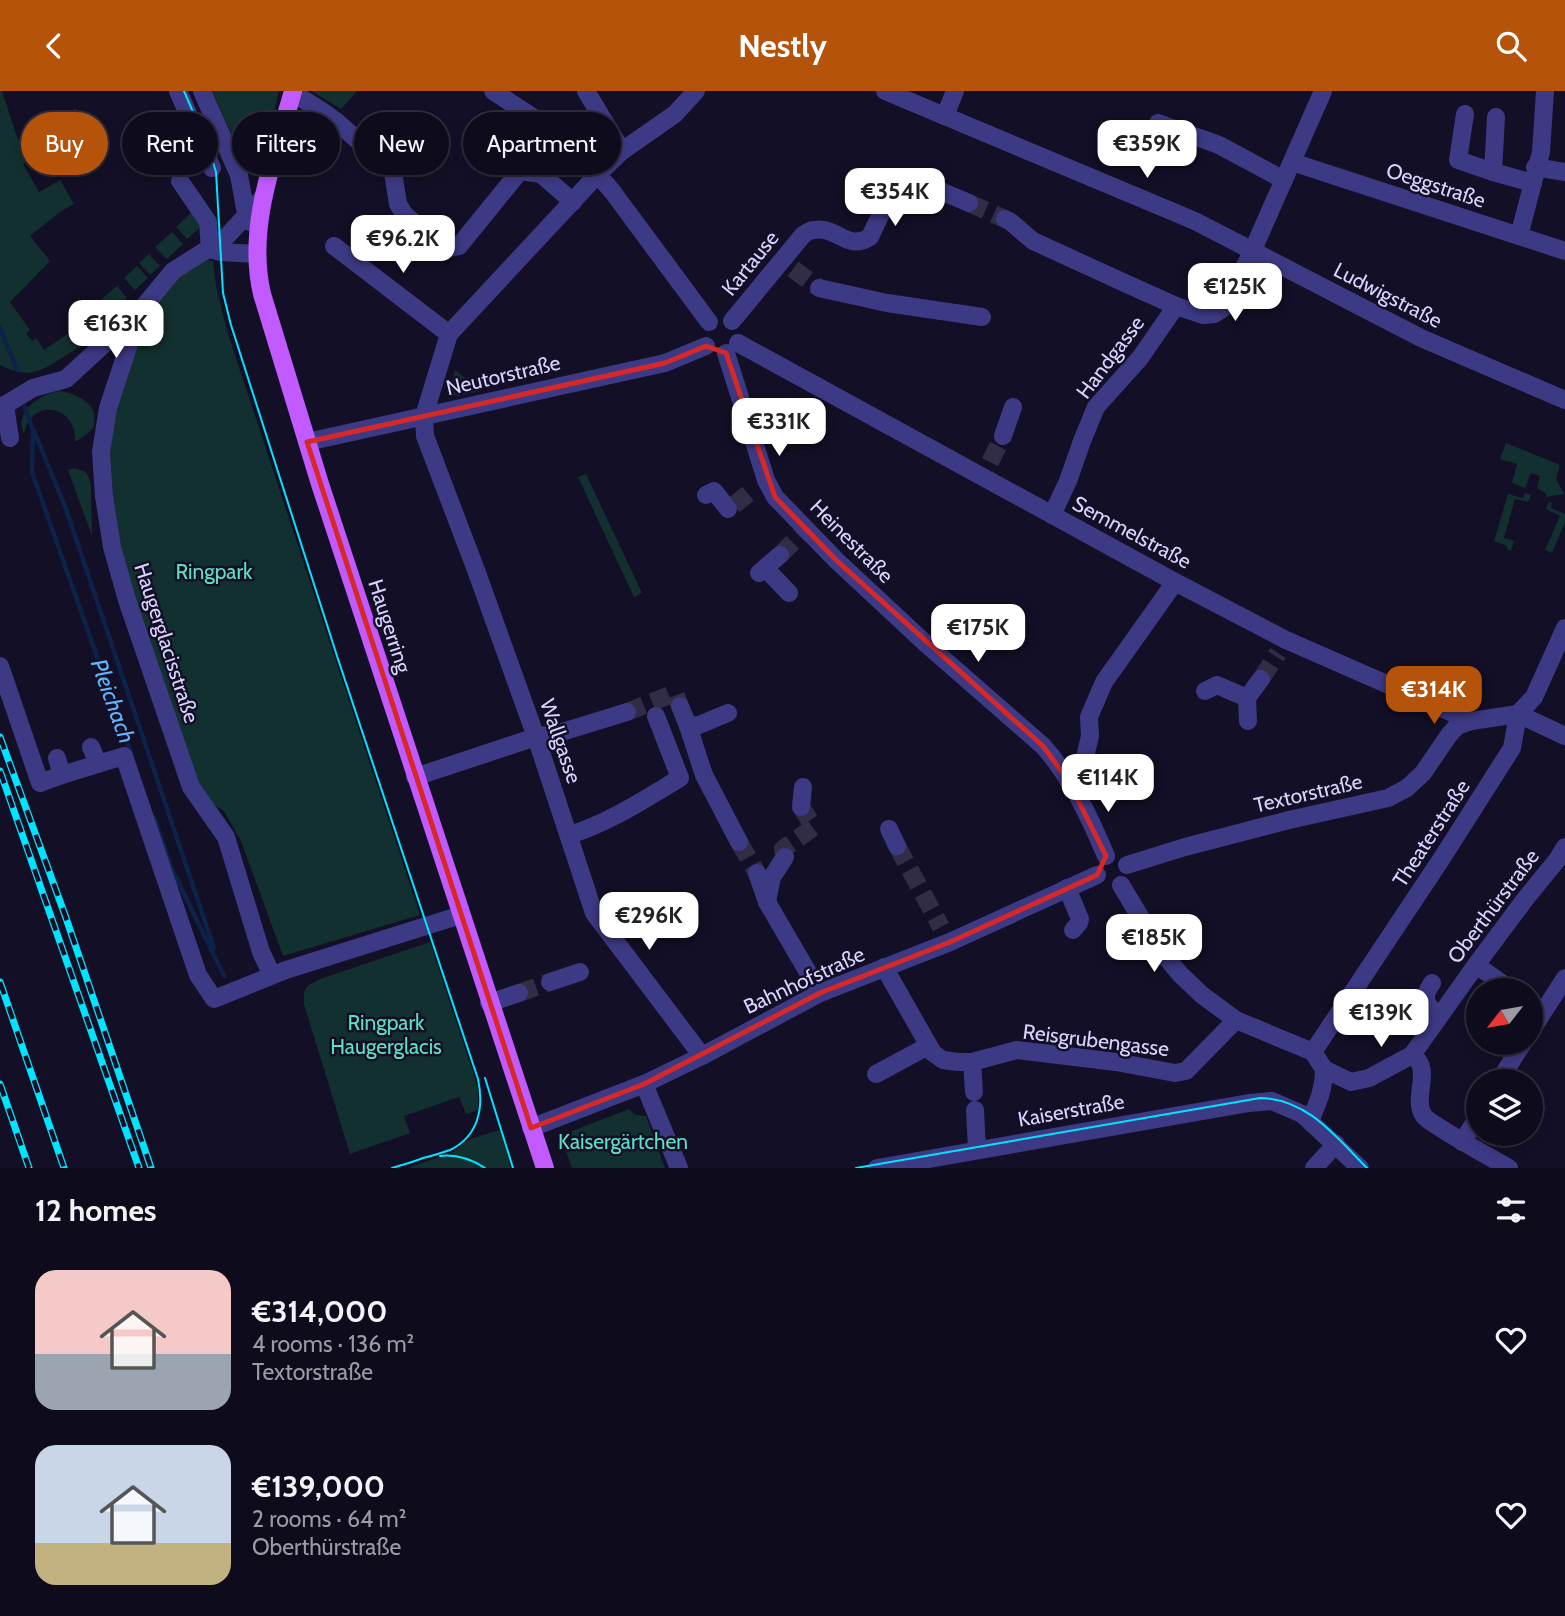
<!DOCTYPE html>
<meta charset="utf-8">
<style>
body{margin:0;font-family:Cabin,sans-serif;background:#171425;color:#f1f3f6;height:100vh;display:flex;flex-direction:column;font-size:26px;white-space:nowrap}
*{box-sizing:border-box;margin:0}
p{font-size:23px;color:#9b9ba3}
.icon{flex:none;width:38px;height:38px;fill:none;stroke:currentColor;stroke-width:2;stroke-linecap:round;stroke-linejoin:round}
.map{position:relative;height:1077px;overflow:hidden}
.sheet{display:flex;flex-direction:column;background:#0e0b1c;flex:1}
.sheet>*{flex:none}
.top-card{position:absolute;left:21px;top:21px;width:700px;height:63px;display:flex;gap:14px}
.needle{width:46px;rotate:239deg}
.controls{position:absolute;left:1466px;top:887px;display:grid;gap:14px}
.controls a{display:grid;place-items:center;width:77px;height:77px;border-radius:50%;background:#0e0b1c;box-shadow:0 4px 10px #0003,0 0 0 2px #2e2b3b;font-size:35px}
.price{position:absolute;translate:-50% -60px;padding:0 16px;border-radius:14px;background:#fff;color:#222;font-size:23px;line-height:46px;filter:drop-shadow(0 2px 4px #0008)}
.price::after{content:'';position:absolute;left:50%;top:42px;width:21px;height:16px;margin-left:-10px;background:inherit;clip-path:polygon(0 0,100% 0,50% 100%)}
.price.selected{background:#b45309;color:#fff}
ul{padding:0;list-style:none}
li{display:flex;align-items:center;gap:21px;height:175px;padding:0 35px}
li span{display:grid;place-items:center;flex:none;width:196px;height:140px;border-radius:21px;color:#555}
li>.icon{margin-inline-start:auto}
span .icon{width:84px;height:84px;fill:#fffc;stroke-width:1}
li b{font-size:30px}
h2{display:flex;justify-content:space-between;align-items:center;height:84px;padding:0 35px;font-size:30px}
.tag{padding:0 24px;border-radius:32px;background:#0e0b1c;box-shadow:0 4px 10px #0003,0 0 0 2px #2e2b3b;font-size:24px;line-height:63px}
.tag.selected{background:#b45309;color:#fff}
header{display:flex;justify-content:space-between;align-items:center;height:91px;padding:0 35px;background:#b45309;color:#fff;font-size:32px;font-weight:700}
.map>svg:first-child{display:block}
</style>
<header><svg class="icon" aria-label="back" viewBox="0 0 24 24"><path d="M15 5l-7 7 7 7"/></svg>Nestly<svg class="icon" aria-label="search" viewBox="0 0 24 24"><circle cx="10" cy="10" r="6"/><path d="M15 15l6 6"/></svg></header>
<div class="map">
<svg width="1565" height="1077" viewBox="0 0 1565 1077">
<rect width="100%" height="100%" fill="#130f26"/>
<g fill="#12302f">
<path d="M0 0H2L18 49 76 17V30L33 55 38 65 23 73 39 101 60 89 74 113 60 121 30 145 50 170 10 211 30 239 26 242 32 250 36 247 44 259 69 242 81 255C67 263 44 281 28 282 19 282 8 278 0 274Z"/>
<polygon points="212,0 279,0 263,68 259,74 246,75"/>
<polygon points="311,0 357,0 341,18"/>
<path d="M304 16C314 22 325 27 326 40L299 74 292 72Z"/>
<polygon points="192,121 204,133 187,148 176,136"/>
<polygon points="172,141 183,153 167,168 155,156"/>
<polygon points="149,163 160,175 150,184 139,172"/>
<polygon points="204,169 213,170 216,195 227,240 420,824 283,865 241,750 224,720 208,710 191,678 129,501 119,456 113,406 110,360 115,317 135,259 151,216 177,188"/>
<polygon points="137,175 148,187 135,199 124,187"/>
<polygon points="117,195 127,207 108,224 97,212"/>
<polygon points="92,219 103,231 84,249 73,237"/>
<polygon points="455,279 481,300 458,305 452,303 451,297"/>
<path d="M60 300C76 303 98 312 94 332 94 336 93 338 89 341 85 345 79 348 75 351 78 315 31 305 24 343 13 320 41 303 60 300Z"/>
<polygon points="1506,352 1560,374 1556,388 1564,403 1547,406 1545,402 1537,397 1540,385 1531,382 1525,397 1512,392 1517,373 1500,368"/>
<polygon points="74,377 86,381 90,390 91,397 92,445 68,379"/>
<polygon points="586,383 642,502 634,506 578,386"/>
<polygon points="1525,402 1531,404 1528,411 1515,408 1504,447 1514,450 1511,460 1507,458 1507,455 1494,450 1508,403 1523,407"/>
<polygon points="1549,411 1552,412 1551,417 1565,423 1565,431 1552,462 1545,459 1560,425 1546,418"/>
<path d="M430 851 474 984 478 999V1019L466 1023 459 1006 404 1025 410 1042 350 1063 304 913C303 897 306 895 320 888Z"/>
<polygon points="629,1018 635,1024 646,1025 665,1077 572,1077 564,1055 570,1050 572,1040"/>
<polygon points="500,1039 511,1077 408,1077 453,1061 470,1048"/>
</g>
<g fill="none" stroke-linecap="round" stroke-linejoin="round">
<g stroke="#0c2248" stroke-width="4.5">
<polyline points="0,236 17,279"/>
<polyline points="25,316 33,339 32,381 131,662"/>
<polyline points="34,340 66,418 214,857"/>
<polyline points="154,726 171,776 224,885"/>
</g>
<g stroke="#312d47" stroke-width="18" stroke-dasharray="18 9" stroke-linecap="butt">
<polyline points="969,112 1005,128"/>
<polyline points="793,178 819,197"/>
<polyline points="990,371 1003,345"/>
<polyline points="734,414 755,397"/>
<polyline points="780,464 800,444"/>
<polyline points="1261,588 1278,562"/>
<polyline points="627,621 675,602 680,615"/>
<polyline points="739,751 757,782"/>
<polyline points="897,755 941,836"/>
<polyline points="785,766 783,758 814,736 801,716"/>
<polyline points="519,902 550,891"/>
</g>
<g stroke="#3d3a85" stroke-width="18">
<polyline points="178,0 212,77"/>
<polyline points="202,0 239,84 246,123 250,131"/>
<polyline points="493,0 560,44 579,62 612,100 709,231"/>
<polyline points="586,0 622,60"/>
<polyline points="696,0 675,23 622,60 598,83 449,243 424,325 425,345 476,479 536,646 594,822 702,965"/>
<polyline points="885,0 1195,130 1421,247 1565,309"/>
<polyline points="293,2 322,20 336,30 393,81 398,113 404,123 445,158 459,155 520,80 541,83 573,111"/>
<polyline points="1465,23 1458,69 1493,81 1533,92"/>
<polyline points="945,25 955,0"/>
<polyline points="1158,32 1219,54 1284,89"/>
<polyline points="1292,71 1565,160"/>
<polyline points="1535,76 1565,81"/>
<polyline points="1493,81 1496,26"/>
<polyline points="180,90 208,131 210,158"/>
<polyline points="1005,128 1011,131 1033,150 1127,193 1176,215 1203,224 1214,223 1222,218 1228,208 1252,161 1323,0"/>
<polyline points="1519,145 1541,61 1545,0"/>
<polyline points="334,155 449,243"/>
<polyline points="210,158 221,161 256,163"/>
<polyline points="819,197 887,212 982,226"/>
<polyline points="140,220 108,317 101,361 104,405 112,456 127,509 191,696 226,746 261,861 272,884"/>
<path d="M732 230 803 144C806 142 810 139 814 139 836 134 847 161 870 146L894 95 901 89 910 87 969 112"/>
<polyline points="738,252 1175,491 1286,549 1471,630 1518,623"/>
<path d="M726 262 766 389 775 406 836 469 924 551 1043 655C1071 686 1090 727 1106 765"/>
<polyline points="5,314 10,347"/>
<polyline points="0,315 5,314 33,297 66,288 140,220 173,180 203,161 210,158 228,144 264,105"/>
<polyline points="1003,345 1013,316"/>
<polyline points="307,351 665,272 706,255"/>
<polyline points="706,404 714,400 728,418"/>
<polyline points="1052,424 1068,390 1082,350 1096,316 1140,267 1176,215"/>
<polyline points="765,477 789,502"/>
<polyline points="759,482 780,464"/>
<polyline points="0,575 40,692 62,684"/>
<polyline points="1205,600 1217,594 1247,607"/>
<polyline points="680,615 688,635"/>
<polyline points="728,622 699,634 688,635 704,684 739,751"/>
<polyline points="1518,623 1565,645"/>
<polyline points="1248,630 1247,607 1261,588"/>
<polyline points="91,656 98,673"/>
<polyline points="57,667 62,684 124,665 198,884 214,908 286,879 461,824"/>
<polyline points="415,686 536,646 562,641 627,621"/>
<polyline points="1068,689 1085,666 1090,645 1089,626 1104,591 1175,491"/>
<polyline points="801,716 803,696"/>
<polyline points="889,738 897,755"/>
<path d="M569 744C609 732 645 708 680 687L656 625"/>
<polyline points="1127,774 1185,756 1289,729 1388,707 1407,697 1423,682 1449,644 1457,635 1471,630"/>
<polyline points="757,782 767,811 820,902"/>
<polyline points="1121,794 1160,859 1180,883 1202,904 1236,929 1313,961 1324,978 1351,991 1369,987 1412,964 1476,874 1526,807 1557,769 1565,756"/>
<polyline points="1067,797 1080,828 1079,832 1073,839"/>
<polyline points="767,811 772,786 785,766"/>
<polyline points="1476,874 1513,900"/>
<polyline points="884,876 933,962 943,969 958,971 972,971 1017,959 1116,971 1175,982 1186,980 1236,929"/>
<polyline points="550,891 580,881"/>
<path d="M1432 892C1421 908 1426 914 1439 925"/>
<polyline points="489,912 519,902"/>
<polyline points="1531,940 1565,887"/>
<polyline points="1313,961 1442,767 1512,657 1518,623 1534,606 1565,537"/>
<path d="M1412 964C1434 978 1411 1007 1424 1025 1429 1031 1436 1034 1442 1038 1464 1052 1486 1064 1509 1077"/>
<polyline points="972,971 974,1001"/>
<polyline points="876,983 928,955"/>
<polyline points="1499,990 1523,952"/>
<polyline points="644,993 679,1077"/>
<polyline points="975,1019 977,1058"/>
<path d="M1310 1030C1318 1011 1324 999 1324 978"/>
<polyline points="531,1037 644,993 702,965 820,902 950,851 1097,784"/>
<polyline points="1462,1051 1479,1025"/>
<polyline points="877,1077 1249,1012 1272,1010 1302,1023 1360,1077"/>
<polyline points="1314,1077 1336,1053"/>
</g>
<path stroke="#c25bff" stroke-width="18" d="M293 0C275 65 246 135 262 203L320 393 545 1077"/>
<g stroke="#00e5ff" stroke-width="2">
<path d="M184 0 209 58 216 81 223 202 231 234 337 565 478 988C484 1016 479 1045 450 1059 441 1062 432 1065 423 1067 413 1071 402 1074 392 1077"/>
<polyline points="485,987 513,1077"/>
<path d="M440 1065C457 1063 471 1068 485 1077"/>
<path d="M856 1077 1260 1007C1307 1007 1337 1047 1367 1077"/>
</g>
<defs>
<g id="rail">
<polyline points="0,646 65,824 151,1077"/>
<polyline points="0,680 139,1077"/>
<polyline points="0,891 64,1077"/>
<polyline points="0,993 29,1077"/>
</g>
</defs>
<use href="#rail" stroke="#00e5ff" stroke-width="7"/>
<use href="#rail" stroke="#130f26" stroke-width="4.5" stroke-dasharray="13" stroke-linecap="butt"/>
</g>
<path fill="none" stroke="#d62828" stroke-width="5" stroke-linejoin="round" d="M706 255 726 262 775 406 836 469 1043 655 1068 689 1106 765 1097 784 950 851 820 902 644 993 531 1037 307 351 665 272Z"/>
<g text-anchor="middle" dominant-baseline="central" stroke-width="5" stroke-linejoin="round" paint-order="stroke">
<g font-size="21" fill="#d9d4ff" stroke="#130f26">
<text transform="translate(1436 94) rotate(18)">Oeggstraße</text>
<text transform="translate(750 172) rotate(-51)">Kartause</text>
<text transform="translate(1388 204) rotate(27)">Ludwigstraße</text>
<text transform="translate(1110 266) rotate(-53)">Handgasse</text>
<text transform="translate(503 284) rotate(-13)">Neutorstraße</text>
<text transform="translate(1132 441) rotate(28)">Semmelstraße</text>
<text transform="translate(852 450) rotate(45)">Heinestraße</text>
<text transform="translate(390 535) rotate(72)">Haugerring</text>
<text transform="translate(167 552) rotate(72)">Haugerglacisstraße</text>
<text transform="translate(561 650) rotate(71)">Wallgasse</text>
<text transform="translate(1308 702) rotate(-13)">Textorstraße</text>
<text transform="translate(1431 742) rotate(-57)">Theaterstraße</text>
<text transform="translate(1493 815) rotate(-53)">Oberthürstraße</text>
<text transform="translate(804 889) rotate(-25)">Bahnhofstraße</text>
<text transform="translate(1096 949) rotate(7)">Reisgrubengasse</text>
<text transform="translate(1071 1019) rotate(-10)">Kaiserstraße</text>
</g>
<g font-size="21" fill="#5fe0c0" stroke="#130f26">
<text x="214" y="480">Ringpark</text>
<text x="386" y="931">Ringpark<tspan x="386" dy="24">Haugerglacis</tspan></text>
<text x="623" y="1050">Kaisergärtchen</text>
</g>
<g font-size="23" font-style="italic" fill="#62b6ff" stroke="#130f26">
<text transform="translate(113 610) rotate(70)">Pleichach</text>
</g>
</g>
</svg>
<div class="controls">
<a><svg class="needle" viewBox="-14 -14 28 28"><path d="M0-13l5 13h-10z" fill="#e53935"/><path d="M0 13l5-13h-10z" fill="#9b9ba3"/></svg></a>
<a><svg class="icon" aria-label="layers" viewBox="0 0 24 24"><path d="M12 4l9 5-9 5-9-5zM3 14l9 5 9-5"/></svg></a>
</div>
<b class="price" style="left:1147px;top:89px">€359K</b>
<b class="price" style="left:895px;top:137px">€354K</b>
<b class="price" style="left:403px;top:184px">€96.2K</b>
<b class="price" style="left:1235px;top:232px">€125K</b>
<b class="price" style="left:116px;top:269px">€163K</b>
<b class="price" style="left:779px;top:367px">€331K</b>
<b class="price" style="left:978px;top:573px">€175K</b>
<b class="price selected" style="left:1434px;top:635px">€314K</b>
<b class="price" style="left:1108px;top:723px">€114K</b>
<b class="price" style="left:649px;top:861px">€296K</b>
<b class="price" style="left:1154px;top:883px">€185K</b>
<b class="price" style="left:1381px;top:958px">€139K</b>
<div class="top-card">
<a class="tag selected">Buy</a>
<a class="tag">Rent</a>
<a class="tag">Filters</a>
<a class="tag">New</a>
<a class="tag">Apartment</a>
</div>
</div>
<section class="sheet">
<h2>12 homes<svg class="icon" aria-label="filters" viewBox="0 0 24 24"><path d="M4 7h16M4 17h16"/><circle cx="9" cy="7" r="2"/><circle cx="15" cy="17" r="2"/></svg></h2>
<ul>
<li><span style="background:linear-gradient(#f6c9c9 60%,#9aa5b1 0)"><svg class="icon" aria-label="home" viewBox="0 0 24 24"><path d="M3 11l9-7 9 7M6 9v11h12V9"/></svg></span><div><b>€314,000</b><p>4 rooms · 136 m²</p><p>Textorstraße</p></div><svg class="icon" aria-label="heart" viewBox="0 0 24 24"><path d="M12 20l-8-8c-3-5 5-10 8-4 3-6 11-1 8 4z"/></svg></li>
<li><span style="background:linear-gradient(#c9d6e8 70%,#c2b280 0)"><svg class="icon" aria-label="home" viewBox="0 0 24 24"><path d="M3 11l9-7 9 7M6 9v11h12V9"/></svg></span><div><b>€139,000</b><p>2 rooms · 64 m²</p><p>Oberthürstraße</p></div><svg class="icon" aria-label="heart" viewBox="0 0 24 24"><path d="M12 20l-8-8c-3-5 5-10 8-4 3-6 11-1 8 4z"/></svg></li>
</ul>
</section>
